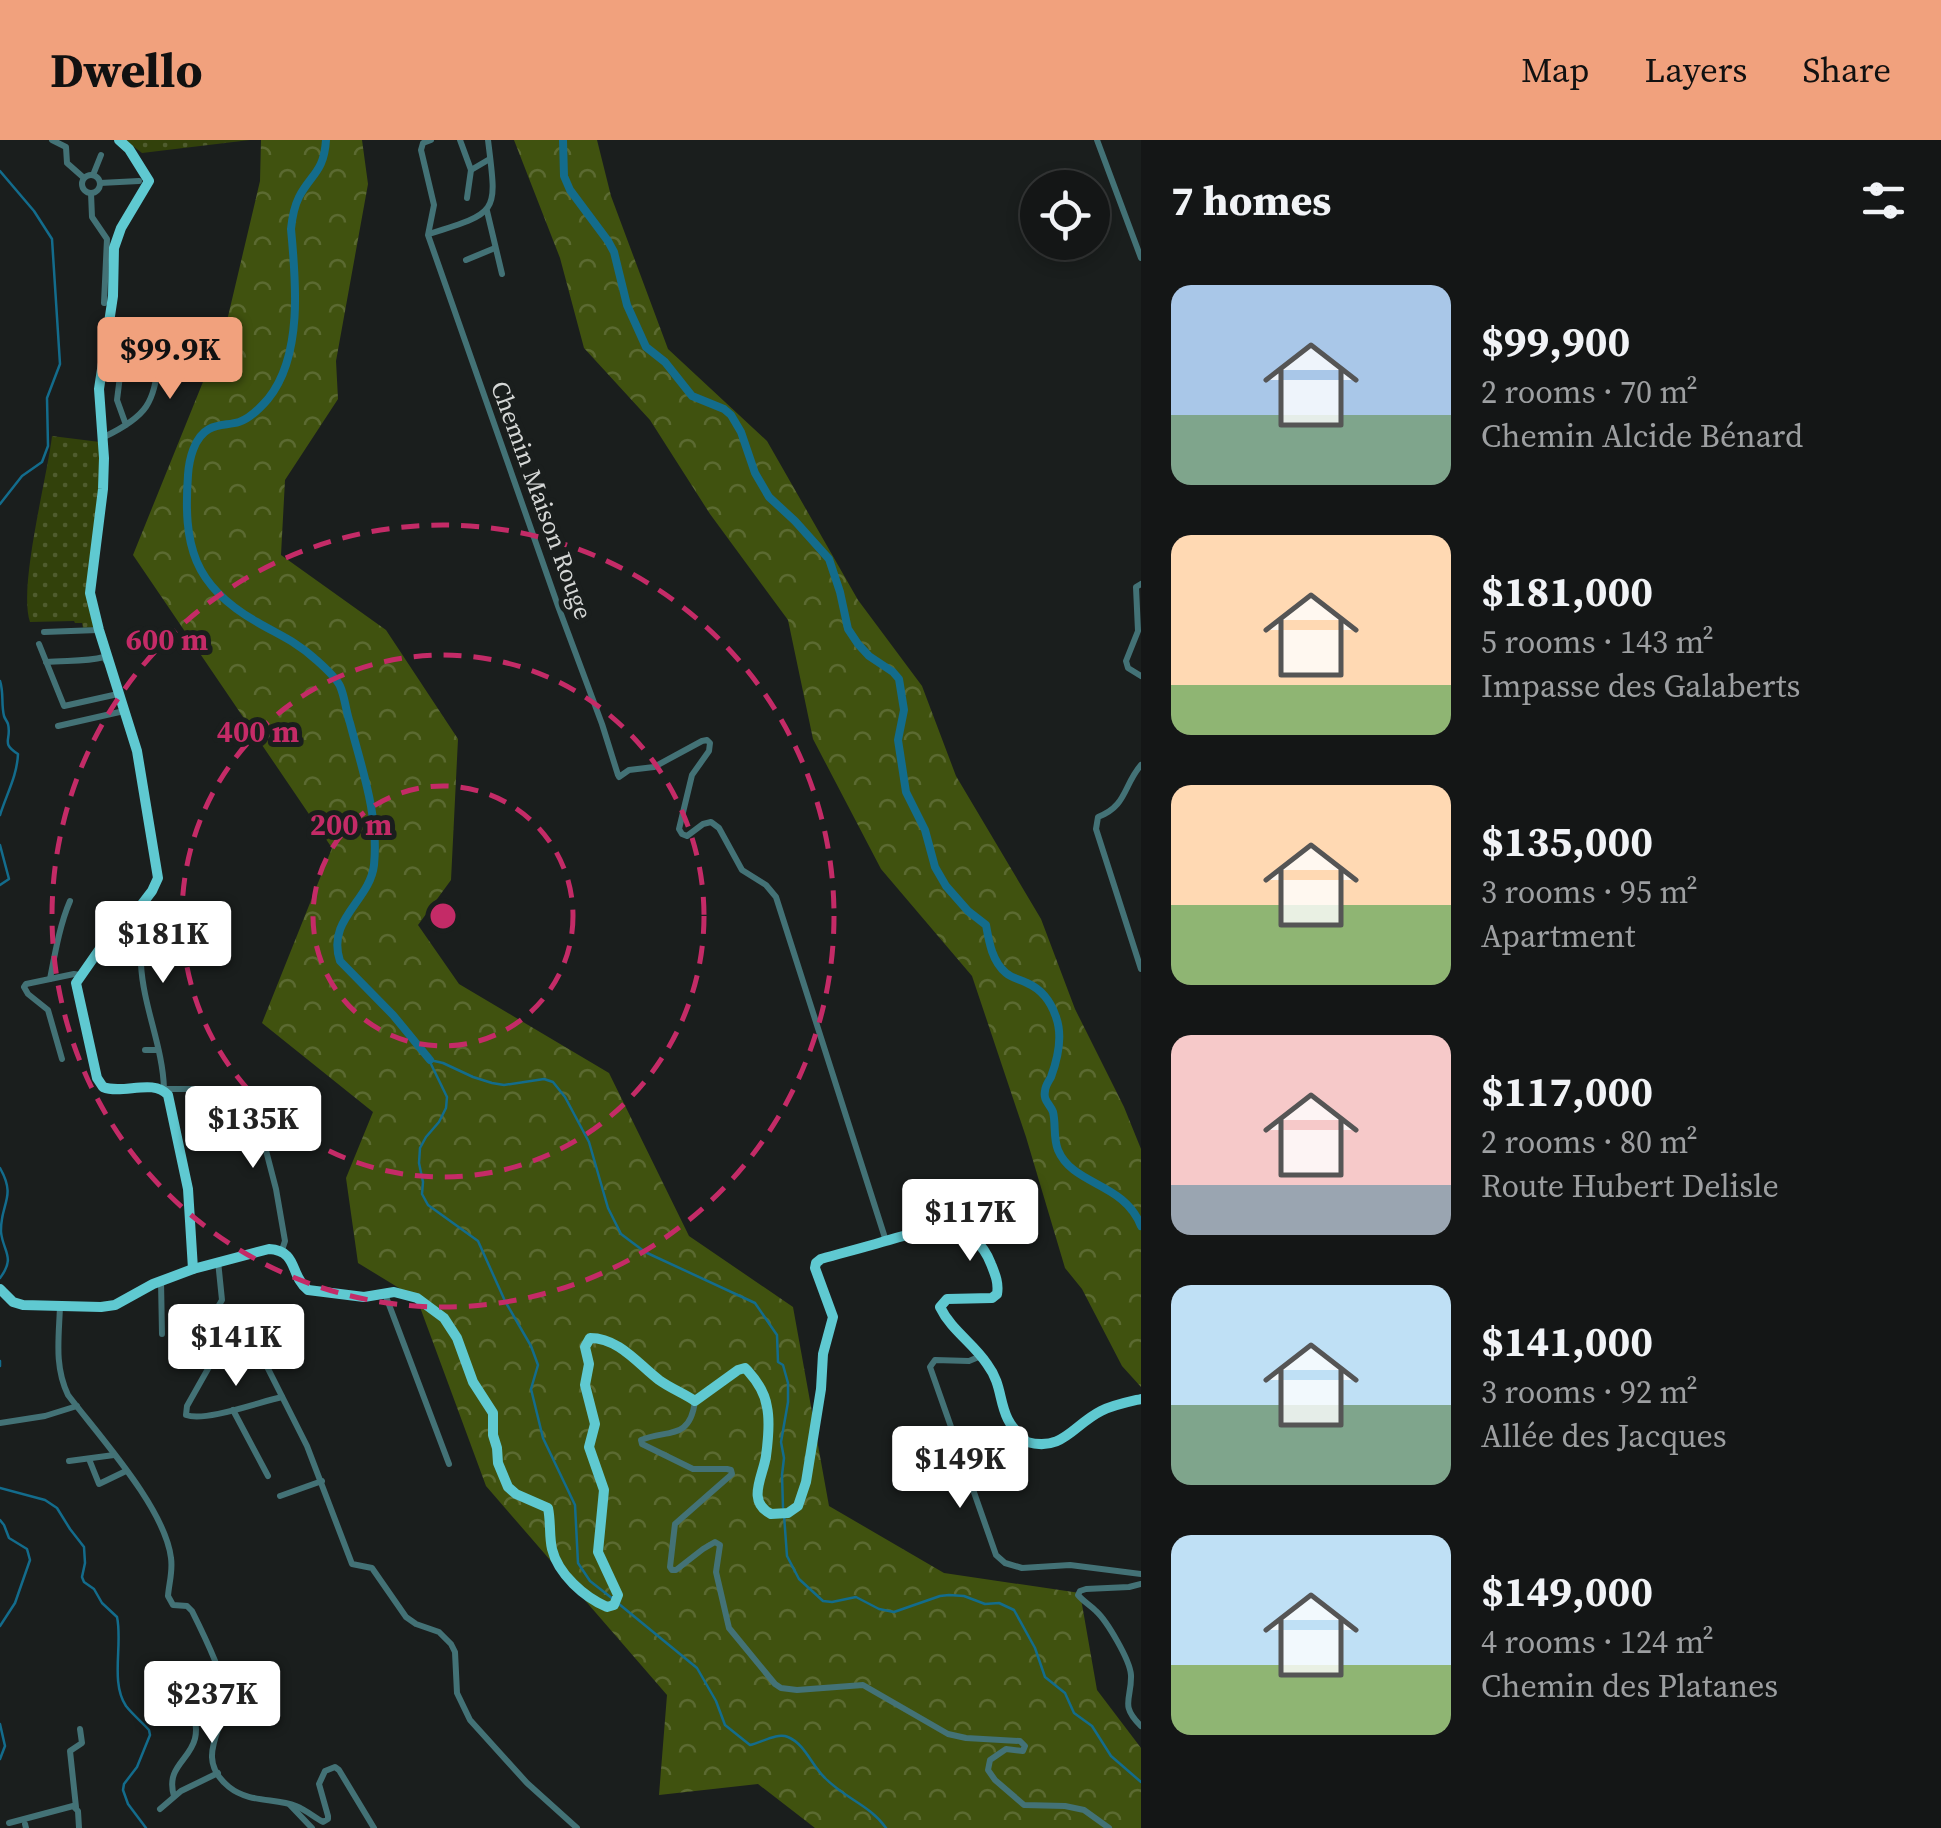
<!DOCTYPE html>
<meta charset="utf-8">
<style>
body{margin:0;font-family:"Source Serif 4",serif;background:#1d1f1f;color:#f1f3f6;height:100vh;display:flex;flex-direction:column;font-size:38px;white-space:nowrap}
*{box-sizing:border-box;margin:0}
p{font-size:32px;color:#9d9fa1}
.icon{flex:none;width:55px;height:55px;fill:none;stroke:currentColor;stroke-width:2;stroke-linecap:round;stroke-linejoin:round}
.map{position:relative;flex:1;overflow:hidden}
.details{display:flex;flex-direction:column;background:#141616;width:800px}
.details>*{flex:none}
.tools{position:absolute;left:1020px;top:30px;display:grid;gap:20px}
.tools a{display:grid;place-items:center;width:90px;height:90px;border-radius:50%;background:#141616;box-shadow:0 5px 15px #0003,0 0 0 2px #333535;font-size:50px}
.price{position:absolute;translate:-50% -85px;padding:0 22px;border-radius:10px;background:#fff;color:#222;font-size:32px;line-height:65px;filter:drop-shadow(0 2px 5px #0008)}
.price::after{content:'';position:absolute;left:50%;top:60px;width:30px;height:22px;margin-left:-15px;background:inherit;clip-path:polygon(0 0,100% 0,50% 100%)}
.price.current{background:#f1a17d;color:#111}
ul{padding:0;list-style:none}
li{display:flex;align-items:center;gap:30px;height:250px;padding:0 30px}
li span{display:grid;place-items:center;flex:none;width:280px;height:200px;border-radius:20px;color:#555}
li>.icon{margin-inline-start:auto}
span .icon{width:120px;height:120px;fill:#fffc;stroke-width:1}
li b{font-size:42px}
h2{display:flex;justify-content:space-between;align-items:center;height:120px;padding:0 30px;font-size:42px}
header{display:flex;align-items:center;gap:60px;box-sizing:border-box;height:140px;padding:0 50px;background:#f1a17d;color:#111}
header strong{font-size:48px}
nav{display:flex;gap:55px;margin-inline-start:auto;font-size:35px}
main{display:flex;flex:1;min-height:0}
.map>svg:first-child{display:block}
</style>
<header>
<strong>Dwello</strong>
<nav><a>Map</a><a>Layers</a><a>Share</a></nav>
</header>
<main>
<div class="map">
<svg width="1141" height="1688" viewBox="0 0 1141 1688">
<defs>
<pattern id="grass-dots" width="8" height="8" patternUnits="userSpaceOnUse" patternTransform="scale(2.5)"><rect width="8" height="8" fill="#32410b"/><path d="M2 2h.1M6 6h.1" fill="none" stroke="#4f5c2e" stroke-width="1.8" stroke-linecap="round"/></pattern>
<pattern id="forest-crowns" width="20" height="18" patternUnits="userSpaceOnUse" patternTransform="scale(2.5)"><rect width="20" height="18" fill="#40520f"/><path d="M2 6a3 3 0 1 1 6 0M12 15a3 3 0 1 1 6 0" fill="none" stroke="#5b6a31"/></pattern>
</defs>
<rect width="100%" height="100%" fill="#1a1e1d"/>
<g fill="url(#grass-dots)">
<polygon points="125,0 250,0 142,13"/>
<path d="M52 296 100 302 102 328 87 444 97 487 83 488 82 483H75L74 481 30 482C18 447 47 339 52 296Z"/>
</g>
<g fill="url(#forest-crowns)">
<polygon points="261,0 362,0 368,44 336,221 338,259 285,340 281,415 386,490 458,599 451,740 418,785 459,844 609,933 689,1096 793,1167 829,1366 944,1433 1080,1453 1097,1550 1141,1608 1141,1688 815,1688 758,1644 659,1655 667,1555 486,1346 417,1159 358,1123 346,1038 373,972 262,883 332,708 133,415 226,185 260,41"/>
<polygon points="514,0 597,0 611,56 668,209 767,301 858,460 922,546 956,636 1041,779 1075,869 1124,967 1141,1009 1141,1247 1122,1226 1082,1149 1065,1128 1026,997 972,836 881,729 813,599 788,480 710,374 650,280 584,208 560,118"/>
</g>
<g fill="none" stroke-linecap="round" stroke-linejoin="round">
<g stroke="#136c8c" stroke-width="2.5">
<polyline points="0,31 34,71 52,99 60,224 47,258 48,306 42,322 22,336 0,364"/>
<path d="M0 541C4 553 1 564 4 576 5 579 7 581 8 584 12 600 0 603 18 614 17 636 7 653 0 675"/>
<polyline points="0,705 9,739 0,745"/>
<polyline points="430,920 443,923 473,937 492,943 504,945 544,939 553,942 565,957 589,1002 608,1068 621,1094 645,1112 755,1163 777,1195 778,1222 783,1225 788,1243 788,1262 781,1302 784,1318 782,1335 783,1367"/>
<polyline points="430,922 447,957 446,968 439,982 426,997 420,1008 419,1023 423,1042 422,1054 428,1065 478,1101 505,1161 531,1206 538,1225 531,1249 543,1298 575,1365 578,1423 590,1441 613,1459"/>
<path d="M0 1028C17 1058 0 1063 1 1092 3 1112 16 1117 0 1138"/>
<polyline points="0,1221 0,1226"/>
<path d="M0 1348 45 1360 57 1368 70 1389 84 1407 85 1423 82 1437 84 1442 94 1449 102 1463 117 1477C123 1504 110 1542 126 1566 133 1575 142 1582 149 1590L150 1595 137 1627 124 1644 123 1650 128 1664 146 1688"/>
<polyline points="784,1375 787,1416 799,1439 823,1461 832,1462 856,1457 879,1469 894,1472 940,1456 949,1455 964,1456 985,1464 999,1463 1014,1470 1035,1508 1045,1537 1065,1553 1074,1573 1092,1586 1111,1616 1141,1642"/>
<polyline points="0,1380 4,1385 9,1398 27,1409 30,1420 15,1463 0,1486"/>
<path d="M619 1464 697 1528 716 1561 725 1585 750 1605C761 1603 777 1592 788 1597 805 1604 812 1626 825 1638 844 1658 870 1665 886 1688"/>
<polyline points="0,1584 5,1606 0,1619"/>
</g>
<g stroke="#136c8c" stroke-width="8">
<path d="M326 0C324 32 311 34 299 57 294 67 292 79 291 89 296 141 303 216 268 259 261 267 249 279 239 282 229 285 218 284 209 289 194 297 189 320 188 335 183 405 193 446 257 482 277 494 297 502 314 518 323 526 335 536 340 546 345 557 346 572 350 583 362 629 379 676 374 725 370 761 326 779 340 821L393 875 430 920"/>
<path d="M563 0 564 36 570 50 608 101 614 112 627 165 646 207 665 222 692 256 724 269 731 275 741 292 755 333 769 357 795 381 829 419 840 452 848 489 858 504 869 516 893 532 899 539 904 570 898 600 906 652 925 690 935 727 946 746 968 771 986 785C989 802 992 821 1006 833 1013 839 1020 839 1027 843 1041 849 1051 862 1056 877 1063 896 1058 918 1051 937 1049 941 1045 946 1045 951 1043 961 1050 964 1053 972 1056 984 1053 998 1058 1010 1073 1046 1124 1042 1141 1086"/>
</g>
<g stroke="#437276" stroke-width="6">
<polyline points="52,0 66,7 67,23 84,38"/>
<polyline points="431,0 423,3 421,10 434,65 428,95 558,466 602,584 618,635 619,637 629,630 654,627 702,601 707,600 710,603 709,611 692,635 679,689 682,694 687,696 703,684 711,682 719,688 742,730 766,745 776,757 886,1101"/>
<polyline points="460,0 471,30 488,20"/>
<polyline points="1097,0 1141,118"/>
<circle cx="91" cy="44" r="9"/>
<polyline points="93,35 101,15"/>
<polyline points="100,43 139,41"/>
<polyline points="91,53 92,77 107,99 104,163"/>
<polyline points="467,58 471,30"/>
<polyline points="487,71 502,134"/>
<path d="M429 94C500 72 497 73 488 0"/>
<polyline points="466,120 495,108"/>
<path d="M104 297C156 272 152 259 162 207L160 199 156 197 129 196 124 204 117 260 126 285"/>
<polyline points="1141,444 1136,447 1138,491 1126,521 1128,528 1141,536"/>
<polyline points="44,492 98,490"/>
<polyline points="39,504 64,566 118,554"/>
<path d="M46 522C66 520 85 522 104 517L106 521"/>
<polyline points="58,586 124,571"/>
<path d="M1141 625C1123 646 1127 666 1098 677L1096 689 1141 829"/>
<path d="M149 769C145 787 140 805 141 824 143 866 163 907 164 949"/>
<path d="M50 839C55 813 60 784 70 761"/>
<polyline points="145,910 158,910"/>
<polyline points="62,919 48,870 28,854 24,847 26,844 74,834 80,835"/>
<polyline points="164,949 250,949 276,1049 285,1101 282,1110"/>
<path d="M218 1121 222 1160 212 1177 209 1227 187 1266 186 1275C206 1282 259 1262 282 1257"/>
<polyline points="161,1141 162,1194"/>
<polyline points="385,1154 449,1324"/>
<path d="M60 1166C59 1197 54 1226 68 1255 99 1296 165 1368 171 1418 173 1431 169 1443 168 1456L173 1465 187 1466 192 1471C202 1491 222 1532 225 1552 231 1584 190 1615 229 1647 249 1663 275 1658 296 1666 306 1670 314 1677 323 1682L328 1679V1676L319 1644 325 1631 335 1627 339 1630 374 1688"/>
<polyline points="249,1191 307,1306 352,1424 372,1428 406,1477 416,1484 439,1492 451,1504 455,1512 457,1553 470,1580 527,1643 577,1688"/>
<polyline points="981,1216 969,1221 935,1220 930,1227 996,1415 1005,1423 1022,1428 1070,1425 1141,1434"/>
<path d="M695 1261C690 1301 667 1289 641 1300L642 1304 693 1329H727L731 1330 732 1334 675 1384 670 1427 672 1430H676L703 1409 715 1402 720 1405 716 1432 729 1488 775 1544 781 1548 797 1550 863 1545 948 1594 966 1598 1020 1601 1025 1606 1023 1611 1006 1609 990 1620 988 1630 995 1640 1024 1665 1065 1666 1084 1670 1109 1688"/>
<polyline points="233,1270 268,1336"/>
<polyline points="0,1283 45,1276 77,1266"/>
<polyline points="89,1319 99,1344 126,1331"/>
<polyline points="69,1321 114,1315"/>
<polyline points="280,1356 322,1341"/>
<path d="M1141 1444 1129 1447 1086 1449 1080 1451 1078 1455C1084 1462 1090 1465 1096 1471 1107 1481 1130 1520 1131 1535 1132 1559 1119 1565 1141 1586"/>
<path d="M174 1656C162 1616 213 1619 190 1564"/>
<polyline points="290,1665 312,1688"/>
<polyline points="76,1667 70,1611 82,1603 80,1589"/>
<polyline points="160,1669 181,1651 218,1633"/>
<polyline points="9,1683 73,1666 78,1671 79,1688"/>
<polyline points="25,1684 26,1688"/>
</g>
<g stroke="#5fc9d1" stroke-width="10">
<path d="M119 0 129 9 149 41 121 88 114 108 113 156 99 249 104 318 103 349 90 453 99 490 137 611 158 738 152 751 139 768 106 800 76 843 97 938 103 947C123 955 153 938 168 955L188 1049 193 1129"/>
<path d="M0 1149 13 1162 23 1165 101 1167 115 1165 153 1144 193 1129 269 1109C299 1111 289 1135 308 1150L364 1157 394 1152 417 1158 444 1178 457 1198 473 1242 493 1273V1295L497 1308 498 1323 508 1347 516 1354 548 1368C551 1382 549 1396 552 1409 558 1434 584 1457 607 1467L614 1465 618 1455 598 1412 604 1350 589 1307 595 1284 585 1245 589 1224 585 1207 590 1198C619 1198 638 1224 659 1240 670 1248 683 1253 695 1261L738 1230 745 1228 748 1231C757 1241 765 1253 767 1267 770 1281 768 1301 766 1316 763 1337 746 1361 771 1374L788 1373 798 1366 806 1342 821 1249 823 1214 833 1177 815 1128 816 1123 821 1119C842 1113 862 1108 882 1102 921 1091 972 1073 991 1124 995 1134 999 1143 997 1154L992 1158 947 1159 940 1167C951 1190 973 1203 987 1224 1008 1252 993 1274 1027 1302 1063 1312 1073 1285 1101 1271 1113 1265 1128 1262 1141 1259"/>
</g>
</g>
<g fill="none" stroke="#c42b67" stroke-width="5" stroke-dasharray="18 12">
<circle cx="443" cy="776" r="130"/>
<circle cx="443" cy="776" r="261"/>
<circle cx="443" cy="776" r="391"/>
</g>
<g text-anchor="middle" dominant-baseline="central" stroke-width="10" stroke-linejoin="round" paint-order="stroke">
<g font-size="25" fill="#d5d7d6" stroke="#1a1e1d">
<text transform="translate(542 360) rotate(70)">Chemin Maison Rouge</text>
</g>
</g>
<circle cx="443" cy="776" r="15" fill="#c42b67" stroke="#1a1e1d" stroke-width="5"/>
<g font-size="30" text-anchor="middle" font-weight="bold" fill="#c42b67" stroke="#1a1e1d" stroke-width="10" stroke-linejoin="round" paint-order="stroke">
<text x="167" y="510">600 m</text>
<text x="258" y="602">400 m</text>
<text x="351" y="695">200 m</text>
</g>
</svg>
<div class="tools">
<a><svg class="icon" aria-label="locate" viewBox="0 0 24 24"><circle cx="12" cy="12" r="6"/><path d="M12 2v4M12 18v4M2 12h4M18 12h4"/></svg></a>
</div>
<b class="price current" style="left:170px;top:262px">$99.9K</b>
<b class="price" style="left:163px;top:846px">$181K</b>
<b class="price" style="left:253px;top:1031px">$135K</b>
<b class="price" style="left:970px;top:1124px">$117K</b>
<b class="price" style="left:236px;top:1249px">$141K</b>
<b class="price" style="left:960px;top:1371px">$149K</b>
<b class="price" style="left:212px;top:1606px">$237K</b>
</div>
<section class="details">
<h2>7 homes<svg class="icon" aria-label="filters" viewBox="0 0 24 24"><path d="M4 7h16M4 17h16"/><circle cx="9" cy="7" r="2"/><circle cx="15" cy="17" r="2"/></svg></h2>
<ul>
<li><span style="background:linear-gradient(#a9c7e8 65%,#7fa58c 0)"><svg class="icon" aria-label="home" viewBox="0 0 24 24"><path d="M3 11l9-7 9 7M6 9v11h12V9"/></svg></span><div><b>$99,900</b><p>2 rooms · 70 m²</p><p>Chemin Alcide Bénard</p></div></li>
<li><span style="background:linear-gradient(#ffd9b3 75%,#8fb573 0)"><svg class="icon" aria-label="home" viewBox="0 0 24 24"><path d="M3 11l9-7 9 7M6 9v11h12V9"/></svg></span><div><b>$181,000</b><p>5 rooms · 143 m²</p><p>Impasse des Galaberts</p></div></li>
<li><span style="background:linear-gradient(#ffd9b3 60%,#8fb573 0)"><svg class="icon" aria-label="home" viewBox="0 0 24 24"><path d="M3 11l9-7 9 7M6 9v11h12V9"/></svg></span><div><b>$135,000</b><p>3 rooms · 95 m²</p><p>Apartment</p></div></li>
<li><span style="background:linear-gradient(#f6c9c9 75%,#9aa5b1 0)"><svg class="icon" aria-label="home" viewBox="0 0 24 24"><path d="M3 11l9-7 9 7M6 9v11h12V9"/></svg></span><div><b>$117,000</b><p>2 rooms · 80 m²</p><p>Route Hubert Delisle</p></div></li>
<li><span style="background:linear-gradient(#bfe0f5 60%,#7fa58c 0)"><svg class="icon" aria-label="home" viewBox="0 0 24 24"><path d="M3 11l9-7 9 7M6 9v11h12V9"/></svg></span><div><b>$141,000</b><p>3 rooms · 92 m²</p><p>Allée des Jacques</p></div></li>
<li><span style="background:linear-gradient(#bfe0f5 65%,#8fb573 0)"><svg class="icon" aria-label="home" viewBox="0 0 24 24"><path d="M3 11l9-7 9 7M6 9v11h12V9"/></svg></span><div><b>$149,000</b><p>4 rooms · 124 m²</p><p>Chemin des Platanes</p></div></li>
</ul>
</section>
</main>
